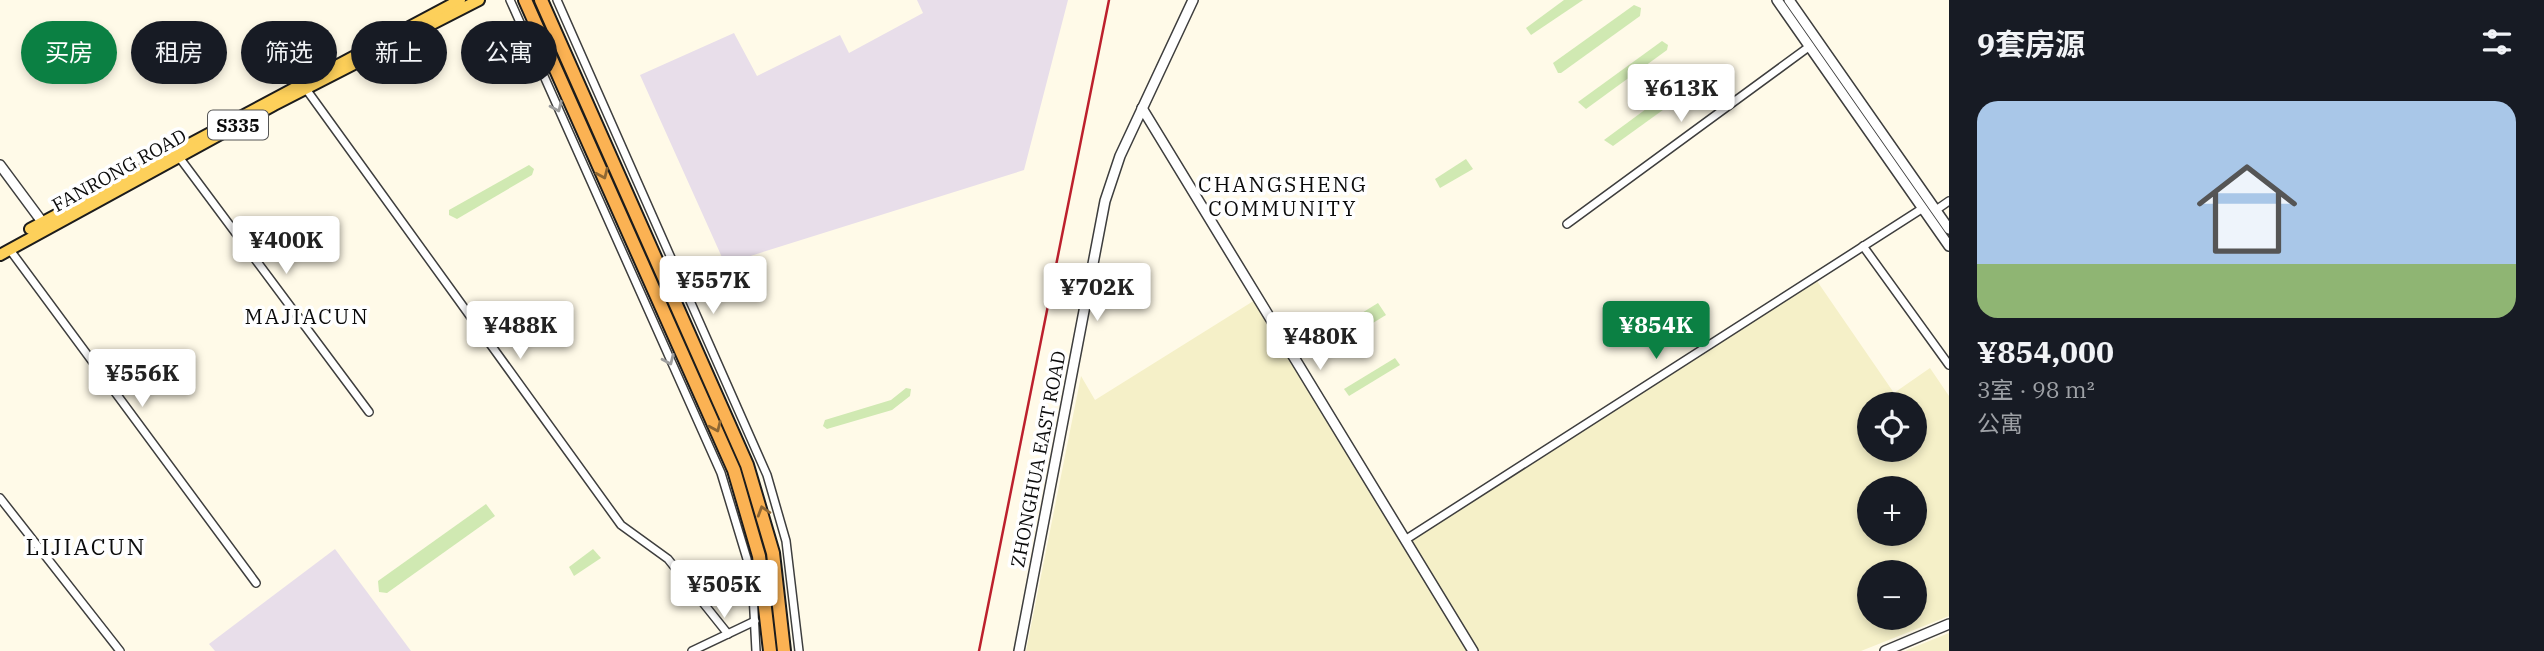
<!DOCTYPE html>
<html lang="zh">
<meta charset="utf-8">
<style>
body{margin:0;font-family:"IBM Plex Serif","Noto Sans SC",serif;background:#242831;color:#f1f3f6;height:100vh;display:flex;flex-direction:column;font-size:26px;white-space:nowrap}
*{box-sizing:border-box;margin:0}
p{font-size:23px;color:#9ea1a6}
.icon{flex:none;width:38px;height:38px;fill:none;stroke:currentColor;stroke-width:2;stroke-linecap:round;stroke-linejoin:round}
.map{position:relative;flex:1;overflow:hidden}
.side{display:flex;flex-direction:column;background:#171b24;width:595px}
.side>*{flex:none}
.hud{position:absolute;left:21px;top:21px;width:665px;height:63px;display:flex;gap:14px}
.buttons{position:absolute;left:1857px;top:392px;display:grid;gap:14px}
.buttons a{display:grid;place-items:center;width:70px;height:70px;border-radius:50%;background:#171b24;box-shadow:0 4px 10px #0003;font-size:35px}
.price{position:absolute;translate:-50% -60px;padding:0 16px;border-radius:7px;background:#fff;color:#222;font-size:23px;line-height:46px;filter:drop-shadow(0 2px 4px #0008)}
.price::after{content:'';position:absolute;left:50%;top:42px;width:21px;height:16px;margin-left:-10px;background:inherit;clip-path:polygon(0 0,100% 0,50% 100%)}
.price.active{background:#0b8043;color:#fff}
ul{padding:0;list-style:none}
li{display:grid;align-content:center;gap:14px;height:371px;padding:0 28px}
li span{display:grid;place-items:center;height:217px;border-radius:21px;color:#555}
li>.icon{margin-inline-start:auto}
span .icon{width:126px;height:126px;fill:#fffc;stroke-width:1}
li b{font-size:30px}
h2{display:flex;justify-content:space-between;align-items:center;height:84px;padding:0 28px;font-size:30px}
.chip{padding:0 24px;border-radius:32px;background:#171b24;box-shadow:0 4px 10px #0003;font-size:24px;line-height:63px}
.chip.active{background:#0b8043;color:#fff}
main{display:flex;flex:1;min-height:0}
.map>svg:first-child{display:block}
</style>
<main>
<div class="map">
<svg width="1949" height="651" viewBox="0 0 1949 651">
<rect width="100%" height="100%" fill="#fffae8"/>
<g fill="#e8deea">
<polygon points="917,0 1068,0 1024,170 725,264 640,75 734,33 757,76 840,35 849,53 923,13"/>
<polygon points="335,549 411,651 215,651 209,644"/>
</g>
<g fill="#f5f0c8" fill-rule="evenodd">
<path d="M1817 281 1894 393 1930 368 1949 396V616L1861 651H1479L1411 541ZM1869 404H1914V450H1869ZM1869 488H1914V534H1869ZM1869 572H1914V618H1869Z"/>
<polygon points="1255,300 1468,651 1026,651 1081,376 1095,400"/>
<polygon points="1949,633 1949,651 1906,651 1907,650"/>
</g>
<g fill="#d0e9b2">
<polygon points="1564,0 1583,0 1531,35 1526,28"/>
<polygon points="1634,5 1641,8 1640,16 1561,73 1558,73 1553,63"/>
<polygon points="1662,41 1668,45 1667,50 1586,109 1578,102"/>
<polygon points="1688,78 1695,84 1692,89 1613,146 1604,140"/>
<polygon points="1466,159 1473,169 1440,188 1435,179"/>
<polygon points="529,165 534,169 532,175 457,219 449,215 449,210"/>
<polygon points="1378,303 1386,315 1317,357 1314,356 1310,345"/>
<polygon points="1395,358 1400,365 1349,396 1344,389"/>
<polygon points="906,388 911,389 910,396 892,410 827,429 823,426 825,420 891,400"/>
<polygon points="486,504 495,516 387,593 379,592 378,581"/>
<polygon points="593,549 601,558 574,576 569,567"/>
</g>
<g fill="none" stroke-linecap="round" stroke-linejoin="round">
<defs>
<g id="minor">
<polyline points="510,0 721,473 747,559 753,593 756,651"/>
<polyline points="557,0 767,475 786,541 799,651"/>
<polyline points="306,89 621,525 668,559 728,634"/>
<polyline points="179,157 369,412"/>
<polyline points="1936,210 1949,201"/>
<polyline points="1567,224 1810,46"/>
<polyline points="1863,246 1949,365"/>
<polyline points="10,250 256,583"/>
<polyline points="0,498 120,651"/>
<polyline points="1405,540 1923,208"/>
<polyline points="692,651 755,621"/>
</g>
<g id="tertiary">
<polyline points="1777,0 1949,246"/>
<polyline points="1789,0 1949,229"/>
<polyline points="1142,108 1473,651"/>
<polyline points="0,165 43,223"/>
<polyline points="1019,651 1105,201 1120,156 1193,0"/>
<polyline points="1885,651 1949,624"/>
</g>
<g id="primary">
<polyline points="30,229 460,0"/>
<polyline points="0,255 274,105 479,0"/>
</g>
<g id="trunk">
<polyline points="525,0 734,470 759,556 770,651"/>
<polyline points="541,0 747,465 773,553 784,651"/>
</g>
</defs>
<use href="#minor" stroke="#3e3e3e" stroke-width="10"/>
<use href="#tertiary" stroke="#3e3e3e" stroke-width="12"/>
<use href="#primary" stroke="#1c1c1c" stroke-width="14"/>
<use href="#trunk" stroke="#1c1c1c" stroke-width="16"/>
<use href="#minor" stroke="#fff" stroke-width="7"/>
<use href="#tertiary" stroke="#fff" stroke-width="9"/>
<use href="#primary" stroke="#fdd05a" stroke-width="10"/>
<use href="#trunk" stroke="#fbb253" stroke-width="12"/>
<polyline stroke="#bd202d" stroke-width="2.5" points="979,651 1109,0"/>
</g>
<defs><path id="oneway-chevron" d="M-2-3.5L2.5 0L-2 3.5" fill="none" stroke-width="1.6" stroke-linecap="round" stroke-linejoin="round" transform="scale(1.75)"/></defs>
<g stroke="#9d9d9d">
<use href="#oneway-chevron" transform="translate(557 107) rotate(66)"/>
<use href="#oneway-chevron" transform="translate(669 360) rotate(66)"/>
</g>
<g stroke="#8f6733">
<use href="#oneway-chevron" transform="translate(603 174) rotate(66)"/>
<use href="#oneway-chevron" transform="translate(716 427) rotate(66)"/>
<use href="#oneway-chevron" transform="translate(763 511) rotate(-107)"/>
</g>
<g text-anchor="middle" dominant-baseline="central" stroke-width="7" stroke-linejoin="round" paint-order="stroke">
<rect fill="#fff" stroke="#545454" stroke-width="2" x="208" y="110.5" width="60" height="29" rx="5"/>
<g font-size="18" font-weight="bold" fill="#0b0b0b">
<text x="238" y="125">S335</text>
</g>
<g font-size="19" fill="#0b0b0b" stroke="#fff">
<text transform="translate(119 170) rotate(-29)">FANRONG ROAD</text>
<text transform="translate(1038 459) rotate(-79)">ZHONGHUA EAST ROAD</text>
</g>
<g font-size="21" letter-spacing="2" fill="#0b0b0b" stroke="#fff">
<text x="1283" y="184">CHANGSHENG<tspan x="1283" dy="24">COMMUNITY</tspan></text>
<text x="307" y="316">MAJIACUN</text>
</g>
<g font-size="23" letter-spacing="2" fill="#0b0b0b" stroke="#fff">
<text x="86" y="546">LIJIACUN</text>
</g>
</g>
</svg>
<div class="buttons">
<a><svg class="icon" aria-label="locate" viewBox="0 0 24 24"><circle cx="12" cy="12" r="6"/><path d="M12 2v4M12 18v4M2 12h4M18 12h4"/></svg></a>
<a>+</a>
<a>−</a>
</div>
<b class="price" style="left:1681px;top:124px">¥613K</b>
<b class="price" style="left:286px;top:276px">¥400K</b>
<b class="price" style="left:713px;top:316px">¥557K</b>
<b class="price" style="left:1097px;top:323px">¥702K</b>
<b class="price" style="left:520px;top:361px">¥488K</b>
<b class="price active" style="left:1656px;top:361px">¥854K</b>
<b class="price" style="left:1320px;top:372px">¥480K</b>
<b class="price" style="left:142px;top:409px">¥556K</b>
<b class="price" style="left:724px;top:620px">¥505K</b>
<div class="hud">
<a class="chip active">买房</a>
<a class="chip">租房</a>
<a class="chip">筛选</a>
<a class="chip">新上</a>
<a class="chip">公寓</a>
</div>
</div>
<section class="side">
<h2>9套房源<svg class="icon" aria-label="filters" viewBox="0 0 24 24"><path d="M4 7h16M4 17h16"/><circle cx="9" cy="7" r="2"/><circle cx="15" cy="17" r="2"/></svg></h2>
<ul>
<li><span style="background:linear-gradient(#a9c7e8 75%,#8fb573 0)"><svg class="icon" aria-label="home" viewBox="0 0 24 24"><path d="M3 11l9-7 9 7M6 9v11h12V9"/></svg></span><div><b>¥854,000</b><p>3室 · 98 m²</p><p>公寓</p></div></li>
</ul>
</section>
</main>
